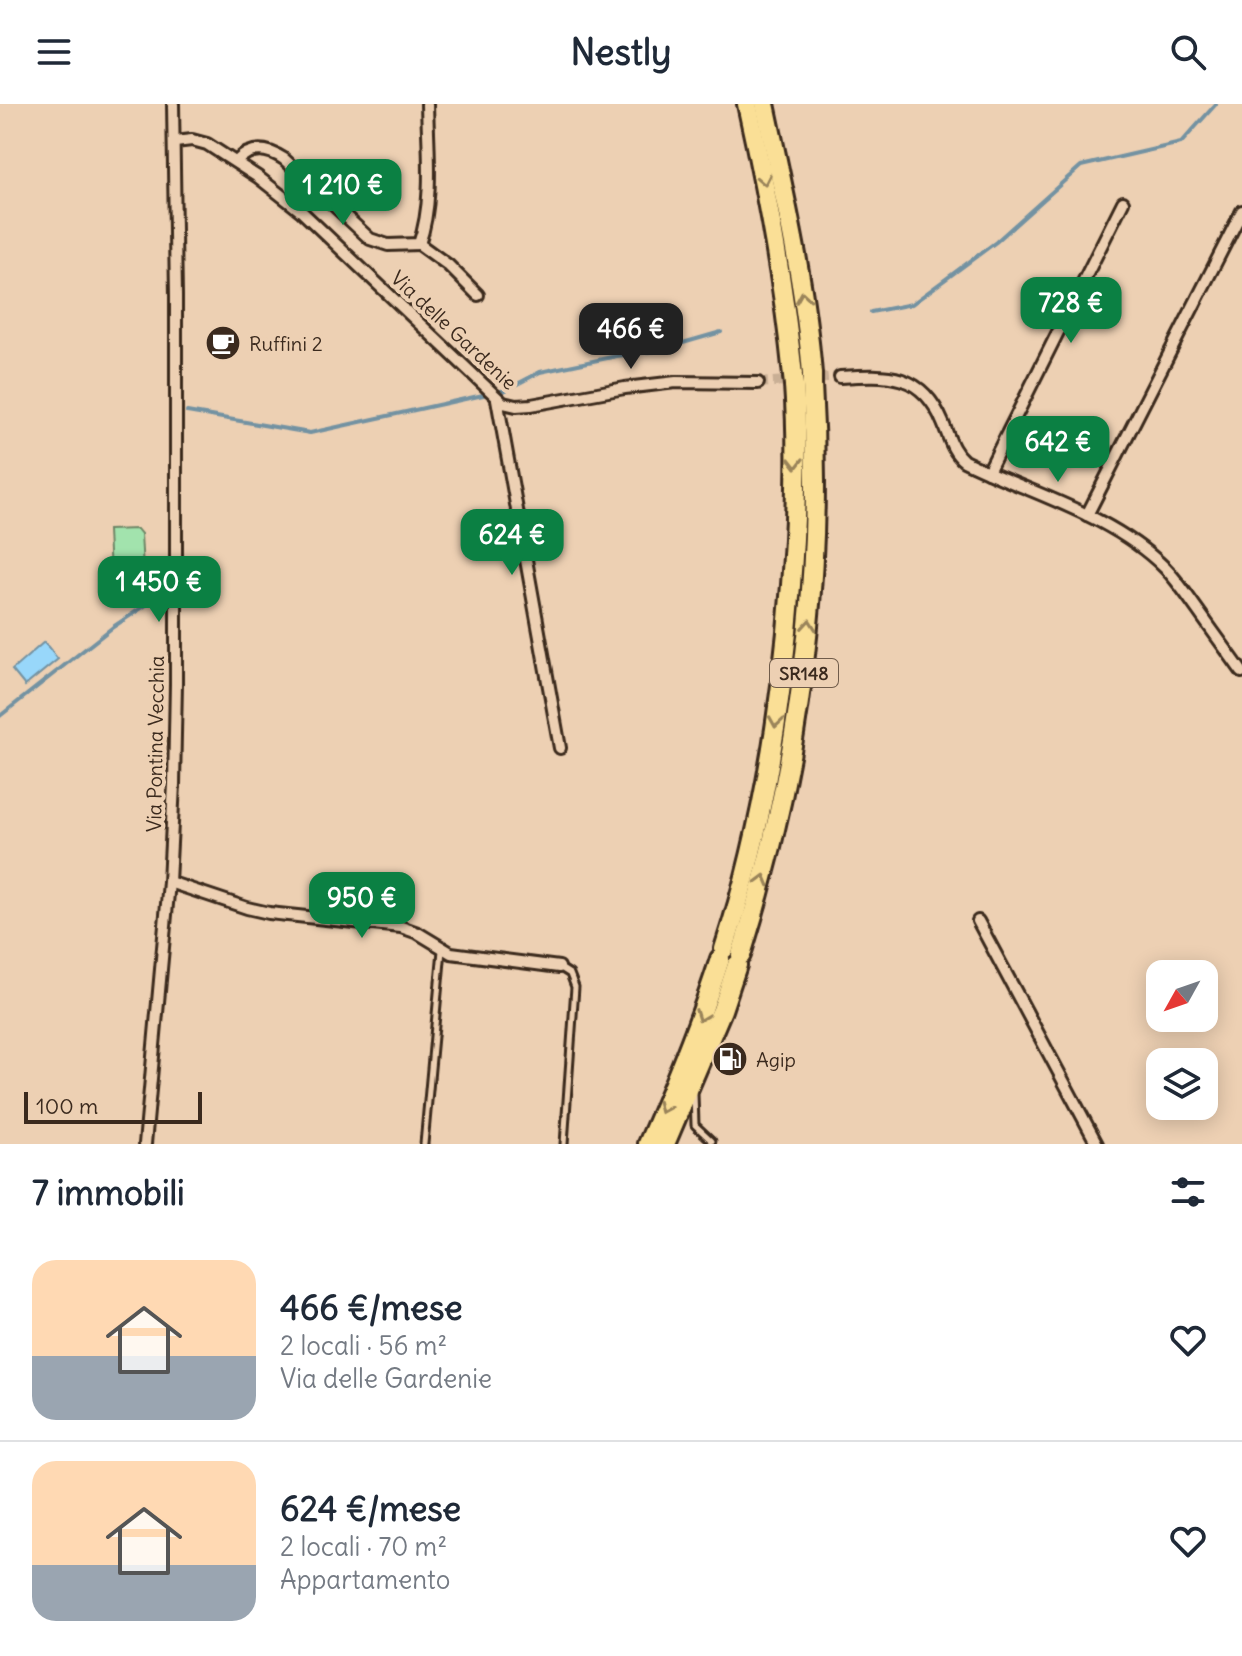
<!DOCTYPE html>
<html lang="it">
<meta charset="utf-8">
<style>
body{margin:0;font-family:Delius,sans-serif;background:#f2f2f3;color:#1f2937;height:100vh;display:flex;flex-direction:column;font-size:30px;white-space:nowrap}
*{box-sizing:border-box;margin:0}
p{font-size:26px;color:#747a83}
.icon{flex:none;width:44px;height:44px;fill:none;stroke:currentColor;stroke-width:2;stroke-linecap:round;stroke-linejoin:round}
.map{position:relative;height:1040px;overflow:hidden}
.side{display:flex;flex-direction:column;background:#fff;flex:1}
.side>*{flex:none}
.needle{width:52px;rotate:230deg}
.controls{position:absolute;left:1146px;top:856px;display:grid;gap:16px}
.controls a{display:grid;place-items:center;width:72px;height:72px;border-radius:16px;background:#fff;box-shadow:0 4px 20px #0003;font-size:40px}
.scale{position:absolute;left:24px;bottom:20px;width:178px;box-sizing:border-box;padding-left:8px;border:4px solid #3b2a1e;border-top:0;font-size:22px;line-height:28px;white-space:nowrap;color:#3b2a1e;-webkit-text-stroke:6px #edd0b3;paint-order:stroke}
.price{position:absolute;translate:-50% -68px;padding:0 18px;border-radius:16px;background:#0b8043;color:#fff;font-size:26px;line-height:52px;filter:drop-shadow(0 2px 4px #0008)}
.price::after{content:'';position:absolute;left:50%;top:48px;width:24px;height:18px;margin-left:-12px;background:inherit;clip-path:polygon(0 0,100% 0,50% 100%)}
.price.on{background:#222;color:#fff}
ul{padding:0;list-style:none}
li{display:flex;align-items:center;gap:24px;height:200px;padding:0 32px}
li+li{border-top:2px solid #e0e1e3}
li span{display:grid;place-items:center;flex:none;width:224px;height:160px;border-radius:24px;color:#555}
li>.icon{margin-inline-start:auto}
span .icon{width:96px;height:96px;fill:#fffc;stroke-width:1}
li b{font-size:34px}
h2{display:flex;justify-content:space-between;align-items:center;height:96px;padding:0 32px;font-size:34px}
header{display:flex;justify-content:space-between;align-items:center;height:104px;padding:0 32px;background:#fff;font-size:36px;font-weight:700}
.map>svg:first-child{display:block}
</style>
<header><svg class="icon" aria-label="menu" viewBox="0 0 24 24"><path d="M4 6h16M4 12h16M4 18h16"/></svg>Nestly<svg class="icon" aria-label="search" viewBox="0 0 24 24"><circle cx="10" cy="10" r="6"/><path d="M15 15l6 6"/></svg></header>
<div class="map">
<svg width="1242" height="1040" viewBox="0 0 1242 1040">
<rect width="100%" height="100%" fill="#edd0b3"/>
<filter id="ink" filterUnits="userSpaceOnUse"><feTurbulence type="fractalNoise" baseFrequency=".0125" numOctaves="2"/><feDisplacementMap in="SourceGraphic" scale="16" xChannelSelector="R" yChannelSelector="G"/><feConvolveMatrix kernelMatrix="1 2 1 2 8 2 1 2 1" color-interpolation-filters="sRGB"/></filter>
<g filter="url(#ink)">
<polygon fill="#a2e3ad" stroke="#6e8666" stroke-width="2" points="137,425 141,430 143,465 137,470 110,471 108,426"/>
<polygon fill="#98d7fa" stroke="#7392a2" stroke-width="2" points="44,538 58,555 25,582 12,566"/>
<g fill="none" stroke-linecap="round" stroke-linejoin="round">
<g stroke="#7392a2" stroke-width="4">
<polyline points="871,208 912,200 996,138 1081,62 1181,39 1216,0"/>
<polyline points="187,308 310,329 506,286 540,268 617,252 655,247 721,228"/>
<polyline points="0,612 113,523 149,499"/>
</g>
<polyline stroke="#c9af95" stroke-width="10" stroke-dasharray="10 5" stroke-linecap="butt" points="758,279 840,273"/>
<defs>
<g id="lane">
<polyline points="559,863 570,870 575,883 564,1040"/>
<polyline points="694,989 695,1021 712,1037"/>
<polyline points="424,1040 442,846"/>
</g>
<g id="street">
<polyline points="175,38 192,36 207,40 258,73 301,107 503,299 516,302 531,301 625,284 676,278 758,279"/>
<path d="M236 58C251 42 267 44 284 55L370 135 388 141 419 140C434 98 428 45 427 0"/>
<polyline points="419,140 448,161 478,191"/>
<path d="M840 273C888 270 922 268 943 319 949 333 952 347 964 357 1031 390 1111 410 1165 464 1178 477 1188 493 1199 508 1213 528 1228 548 1242 568"/>
<polyline points="497,295 560,644"/>
<polyline points="988,368 1123,98"/>
<polyline points="1087,411 1242,107"/>
<polyline points="169,778 247,804 269,809 401,823 418,829 451,849 559,863"/>
<polyline points="978,817 1097,1040"/>
<polyline points="145,1040 169,778 174,680 176,580 176,192 173,0"/>
</g>
<g id="highway">
<path d="M747 0C767 90 784 180 793 272"/>
<path d="M765 0C784 90 805 179 812 270"/>
<path d="M724 845C762 728 782 604 791 481 796 415 799 348 794 281"/>
<path d="M741 851C799 666 824 473 812 280"/>
<path d="M648 1040C675 979 700 918 720 855"/>
<polyline points="665,1040 722,906 737,861"/>
</g>
</defs>
<use href="#lane" stroke="#3b2a1e" stroke-width="11"/>
<use href="#street" stroke="#3b2a1e" stroke-width="16"/>
<use href="#highway" stroke="#3b2a1e" stroke-width="24"/>
<use href="#lane" stroke="#edd0b3" stroke-width="5"/>
<use href="#street" stroke="#edd0b3" stroke-width="10"/>
<use href="#highway" stroke="#fadf96" stroke-width="18"/>
<defs>
<g id="highway-bridge">
<polyline points="812,270 812,280"/>
<polyline points="793,272 794,281"/>
</g>
</defs>
<use href="#highway-bridge" stroke="#3b2a1e" stroke-width="24" stroke-linecap="butt"/>
<use href="#highway-bridge" stroke="#fadf96" stroke-width="18"/>
</g>
<defs><path id="oneway-chevron" d="M-2-3.5L2.5 0L-2 3.5" fill="none" stroke-width="1.6" stroke-linecap="round" stroke-linejoin="round" transform="scale(2)"/></defs>
<g stroke="#9a845a">
<use href="#oneway-chevron" transform="translate(764 76) rotate(79)"/>
<use href="#oneway-chevron" transform="translate(803 193) rotate(-99)"/>
<use href="#oneway-chevron" transform="translate(796 359) rotate(90)"/>
<use href="#oneway-chevron" transform="translate(809 521) rotate(-85)"/>
<use href="#oneway-chevron" transform="translate(776 618) rotate(99)"/>
<use href="#oneway-chevron" transform="translate(763 776) rotate(-75)"/>
<use href="#oneway-chevron" transform="translate(701 912) rotate(111)"/>
<use href="#oneway-chevron" transform="translate(663 1004) rotate(114)"/>
</g>
</g>
<defs>
<symbol id="cafe-disc" viewBox="-11 -11 22 22"><circle r="9.5" fill="#3b2a1e" stroke="#edd0b3"/><path d="M-5.5-4.5H6V0H3Q3 3.5 0 3.5H-2.5Q-5.5 3.5-5.5 0ZM3-3.2v2h1.7v-2ZM-6 4.5H4V6H-6Z" fill="#fff"/></symbol>
<symbol id="fuel-disc" viewBox="-11 -11 22 22"><circle r="9.5" fill="#3b2a1e" stroke="#edd0b3"/><path d="M-5.5-6h7V0h2V4h1.3V-2.5L3-4.5l.8-.8L6-3V5H2.5V1h-1V6h-7ZM-4.2-4.7v3.2H.2V-4.7Z" fill="#fff"/></symbol>
</defs>
<g fill-rule="evenodd">
<use href="#cafe-disc" x="203" y="219" width="40" height="40"/>
<use href="#fuel-disc" x="710" y="935" width="40" height="40"/>
</g>
<g text-anchor="middle" dominant-baseline="central" stroke-width="8" stroke-linejoin="round" paint-order="stroke">
<rect fill="#edd0b3" stroke="#705c4b" stroke-width="2" x="770" y="555" width="68" height="28" rx="6"/>
<g font-size="18" font-weight="bold" fill="#3b2a1e">
<text x="804" y="569">SR148</text>
</g>
<g font-size="20" fill="#3b2a1e" stroke="#edd0b3">
<text transform="translate(454 226) rotate(43)">Via delle Gardenie</text>
<text transform="translate(155 640) rotate(-89)">Via Pontina Vecchia</text>
</g>
<g font-size="20" fill="#3b2a1e" stroke="#edd0b3" text-anchor="start">
<text x="249" y="239">Ruffini 2</text>
<text x="756" y="955">Agip</text>
</g>
</g>
</svg>
<div class="controls">
<a><svg class="needle" viewBox="-14 -14 28 28"><path d="M0-13l5 13h-10z" fill="#e53935"/><path d="M0 13l5-13h-10z" fill="#747a83"/></svg></a>
<a><svg class="icon" aria-label="layers" viewBox="0 0 24 24"><path d="M12 4l9 5-9 5-9-5zM3 14l9 5 9-5"/></svg></a>
</div>
<div class="scale">100 m</div>
<b class="price" style="left:343px;top:123px">1 210 €</b>
<b class="price" style="left:1071px;top:241px">728 €</b>
<b class="price on" style="left:631px;top:267px">466 €</b>
<b class="price" style="left:1058px;top:380px">642 €</b>
<b class="price" style="left:512px;top:473px">624 €</b>
<b class="price" style="left:159px;top:520px">1 450 €</b>
<b class="price" style="left:362px;top:836px">950 €</b>
</div>
<section class="side">
<h2>7 immobili<svg class="icon" aria-label="filters" viewBox="0 0 24 24"><path d="M4 7h16M4 17h16"/><circle cx="9" cy="7" r="2"/><circle cx="15" cy="17" r="2"/></svg></h2>
<ul>
<li><span style="background:linear-gradient(#ffd9b3 60%,#9aa5b1 0)"><svg class="icon" aria-label="home" viewBox="0 0 24 24"><path d="M3 11l9-7 9 7M6 9v11h12V9"/></svg></span><div><b>466 €/mese</b><p>2 locali · 56 m²</p><p>Via delle Gardenie</p></div><svg class="icon" aria-label="heart" viewBox="0 0 24 24"><path d="M12 20l-8-8c-3-5 5-10 8-4 3-6 11-1 8 4z"/></svg></li>
<li><span style="background:linear-gradient(#ffd9b3 65%,#9aa5b1 0)"><svg class="icon" aria-label="home" viewBox="0 0 24 24"><path d="M3 11l9-7 9 7M6 9v11h12V9"/></svg></span><div><b>624 €/mese</b><p>2 locali · 70 m²</p><p>Appartamento</p></div><svg class="icon" aria-label="heart" viewBox="0 0 24 24"><path d="M12 20l-8-8c-3-5 5-10 8-4 3-6 11-1 8 4z"/></svg></li>
</ul>
</section>
